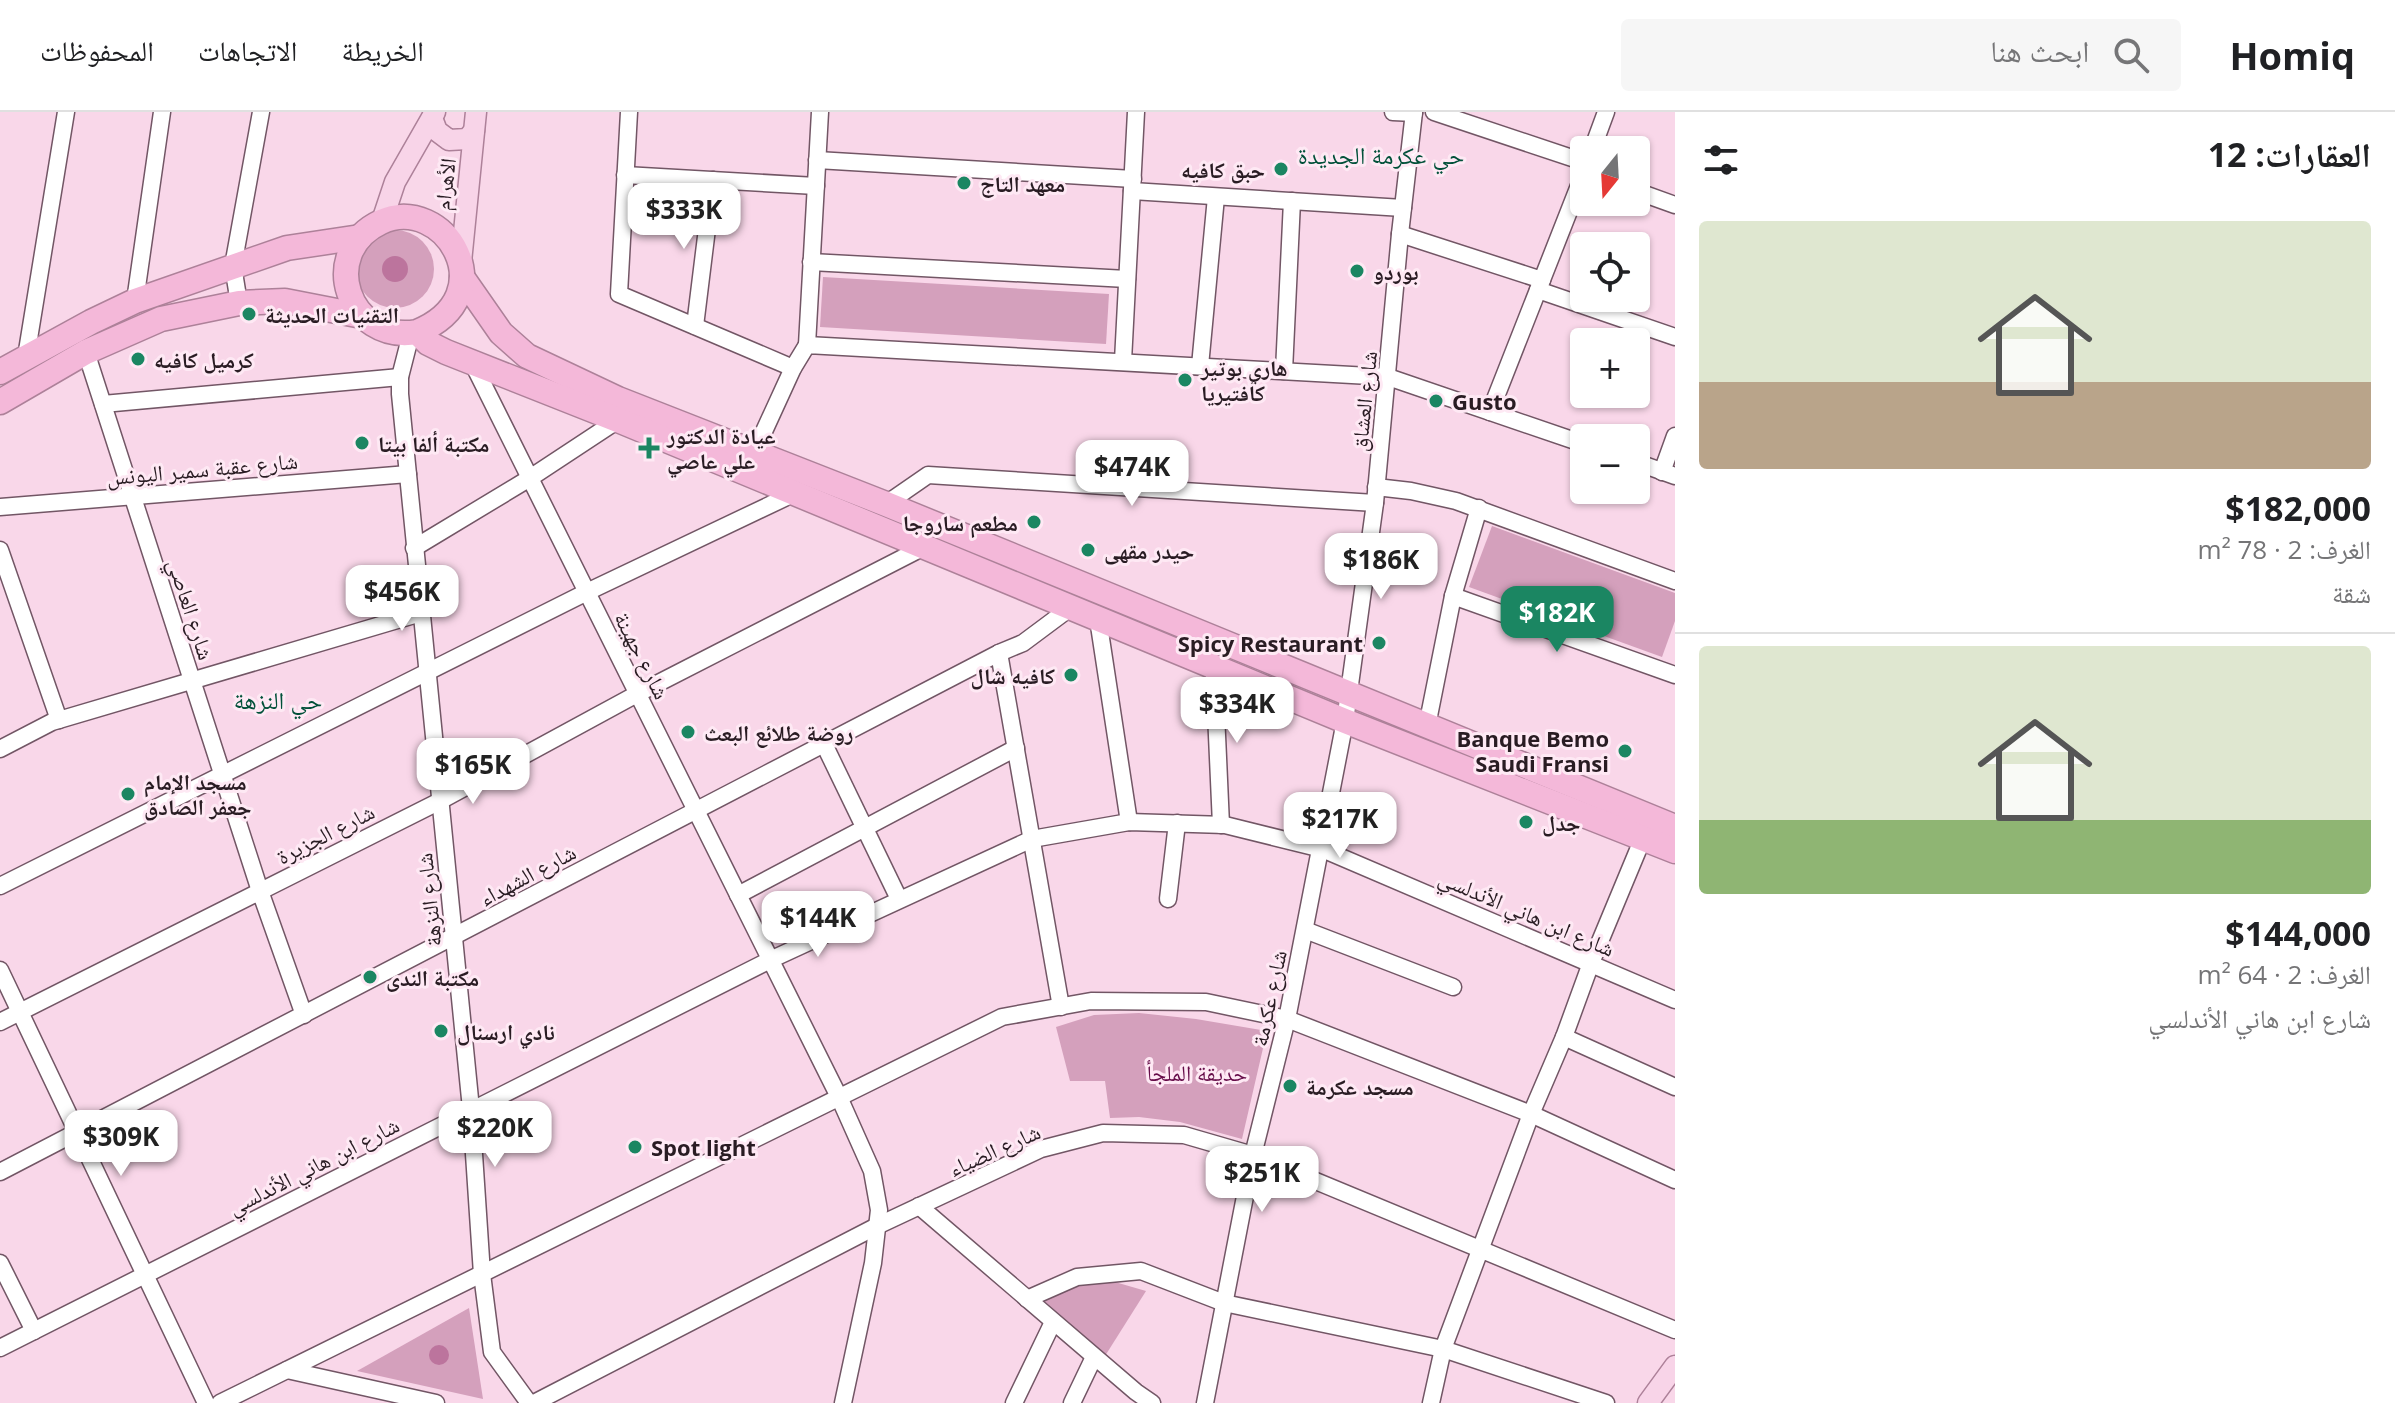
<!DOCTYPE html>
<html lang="ar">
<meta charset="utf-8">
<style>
body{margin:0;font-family:"Open Sans","Noto Naskh Arabic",sans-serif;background:#f6f6f6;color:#202124;direction:rtl;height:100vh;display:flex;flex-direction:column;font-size:30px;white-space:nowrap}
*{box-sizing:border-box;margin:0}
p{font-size:26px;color:#757577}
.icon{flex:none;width:44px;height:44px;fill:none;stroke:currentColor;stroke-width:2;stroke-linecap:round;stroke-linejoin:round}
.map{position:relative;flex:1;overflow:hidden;direction:ltr}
.side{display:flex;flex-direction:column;background:#fff;width:720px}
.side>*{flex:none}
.needle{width:52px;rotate:198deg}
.fabs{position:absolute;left:1570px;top:24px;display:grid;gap:16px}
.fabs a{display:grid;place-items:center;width:80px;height:80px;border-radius:8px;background:#fff;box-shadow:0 2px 6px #0004;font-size:40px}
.price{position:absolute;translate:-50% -68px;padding:0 18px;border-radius:16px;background:#fff;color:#222;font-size:26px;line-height:52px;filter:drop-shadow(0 2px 4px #0008)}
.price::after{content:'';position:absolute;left:50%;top:48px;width:24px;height:18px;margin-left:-12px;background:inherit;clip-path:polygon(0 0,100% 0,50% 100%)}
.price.current{background:#1b8662;color:#fff}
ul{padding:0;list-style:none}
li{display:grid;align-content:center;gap:16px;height:424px;padding:0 24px}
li+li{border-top:2px solid #e0e0e0}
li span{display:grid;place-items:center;height:248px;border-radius:8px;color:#555}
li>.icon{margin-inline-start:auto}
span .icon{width:144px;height:144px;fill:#fffc;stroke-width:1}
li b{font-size:34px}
h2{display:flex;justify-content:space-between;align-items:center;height:96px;padding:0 24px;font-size:34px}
header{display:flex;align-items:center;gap:48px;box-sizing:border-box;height:112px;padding:0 40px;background:#fff;border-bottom:2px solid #e0e0e0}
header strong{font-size:38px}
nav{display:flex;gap:44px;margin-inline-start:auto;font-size:28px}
.search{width:560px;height:72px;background:#f6f6f6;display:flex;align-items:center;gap:20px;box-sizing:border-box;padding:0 28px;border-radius:8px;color:#757577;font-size:30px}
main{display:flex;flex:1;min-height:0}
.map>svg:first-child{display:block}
</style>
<header>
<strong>Homiq</strong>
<div class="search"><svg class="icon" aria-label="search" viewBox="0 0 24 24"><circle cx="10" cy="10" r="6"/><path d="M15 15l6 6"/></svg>ابحث هنا</div>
<nav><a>الخريطة</a><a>الاتجاهات</a><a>المحفوظات</a></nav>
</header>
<main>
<section class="side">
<h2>العقارات: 12<svg class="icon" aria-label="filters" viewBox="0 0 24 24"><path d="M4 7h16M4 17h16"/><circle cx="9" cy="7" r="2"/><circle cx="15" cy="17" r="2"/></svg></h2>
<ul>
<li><span style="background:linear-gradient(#dfe7d0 65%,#b9a48a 0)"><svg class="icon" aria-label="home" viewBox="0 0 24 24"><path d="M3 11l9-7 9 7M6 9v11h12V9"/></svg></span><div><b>$182,000</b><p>الغرف: 2 · 78 m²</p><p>شقة</p></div></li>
<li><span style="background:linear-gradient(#dfe7d0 70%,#8fb573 0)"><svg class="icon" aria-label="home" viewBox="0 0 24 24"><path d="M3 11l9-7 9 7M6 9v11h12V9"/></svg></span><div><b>$144,000</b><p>الغرف: 2 · 64 m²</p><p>شارع ابن هاني الأندلسي</p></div></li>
</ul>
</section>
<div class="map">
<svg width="1675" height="1291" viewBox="0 0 1675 1291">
<rect width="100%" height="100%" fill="#f9d7e9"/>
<g fill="#d4a0bc">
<circle cx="395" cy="157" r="39"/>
<polygon points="823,165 1109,182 1106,232 820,215"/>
<polygon points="1492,414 1675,481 1675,509 1662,545 1469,475"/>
<polygon points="1139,901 1196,907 1267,919 1242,1027 1180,1010 1139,1005 1110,1006 1105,969 1070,969 1056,915 1094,903"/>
<polygon points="1115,1170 1146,1179 1105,1244 1044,1189 1080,1173"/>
<polygon points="469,1196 483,1287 357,1259"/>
</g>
<g fill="#bc749d">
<circle cx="395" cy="157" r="13"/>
<circle cx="439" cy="1243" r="10"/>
</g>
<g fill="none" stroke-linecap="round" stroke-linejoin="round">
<defs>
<g id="minor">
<polyline points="629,0 619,182 793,256"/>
<polyline points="1393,0 1414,1"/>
<polyline points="1434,0 1584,50"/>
<polyline points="1592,38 1606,0"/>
<polyline points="817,48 1133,67"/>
<polyline points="625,63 816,74"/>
<polyline points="1132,79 1403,96"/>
<polyline points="1636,79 1675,93"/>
<polyline points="1400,122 1542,168"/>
<polyline points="811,150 1127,167"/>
<polyline points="1538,178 1675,225"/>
<polyline points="135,189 162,0"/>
<polyline points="239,191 233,154 261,0"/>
<polyline points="695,214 713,68"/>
<polyline points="411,222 400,265 400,282 471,997 482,1162 492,1240 529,1291"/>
<polyline points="807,233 820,0"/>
<polyline points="86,240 260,779 304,903"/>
<polyline points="26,245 66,0"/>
<polyline points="1123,249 1136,0"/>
<polyline points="472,250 839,985 872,1059 879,1098 873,1151 843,1291"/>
<polyline points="1200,254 1216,85"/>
<polyline points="1284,259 1292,89"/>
<polyline points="103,292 400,265"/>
<polyline points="1490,300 1584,61"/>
<polyline points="755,339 793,256 807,233 1388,265 1584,332"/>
<polyline points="1636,350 1675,364"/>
<polyline points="1662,360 1675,324"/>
<polyline points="1376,375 1411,379 1456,389 1675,469"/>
<polyline points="886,392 928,363 1375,391"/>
<polyline points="0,395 408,362"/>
<polyline points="414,436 530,366 618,308"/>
<polyline points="0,438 59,608"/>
<polyline points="1453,484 1675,563"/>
<polyline points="1098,507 1129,710"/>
<polyline points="999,541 1061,895"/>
<polyline points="1214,556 1221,713"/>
<polyline points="1427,614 1453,484 1479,396"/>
<polyline points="824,632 899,787"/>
<polyline points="0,637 52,610 421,501"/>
<polyline points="0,774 587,480 795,381"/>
<polyline points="738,783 1016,636"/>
<polyline points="1168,787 1177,711"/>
<polyline points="1305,818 1453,875"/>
<polyline points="0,858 206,1291"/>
<polyline points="0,910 440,689 637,582 924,435"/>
<polyline points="1564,925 1675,975"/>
<polyline points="0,1060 999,541 1023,531 1070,496"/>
<polyline points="919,1094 1136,1280 1152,1291"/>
<polyline points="0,1151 34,1219"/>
<polyline points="1027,1187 1077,1165 1141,1159 1224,1191 1443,1237 1606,1291"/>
<polyline points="0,1236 770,848 1032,727 1129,710 1225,713 1322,737 1675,888"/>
<polyline points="287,1258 436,1291"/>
<polyline points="220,1291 1002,905 1091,889 1206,890 1287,907 1531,1002 1675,1068"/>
<polyline points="534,1291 877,1114 1041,1037 1103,1021 1184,1023 1253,1043 1675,1218"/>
<polyline points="1014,1291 1053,1210"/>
<polyline points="1072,1291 1094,1245"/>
<polyline points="1205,1291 1253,1043 1287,907 1345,609 1375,391 1400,122 1414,0"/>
<polyline points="1431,1291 1443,1237 1531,1002 1564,925 1591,851 1643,726"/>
</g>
<g id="major">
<polyline points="432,6 437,19 449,28 467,27 474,19"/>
<polyline points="382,109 395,70 435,0"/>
<polyline points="461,150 476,0"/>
<polyline points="1648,1291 1675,1254"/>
</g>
<g id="highway">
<polyline points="462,165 501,221 527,244 618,287 886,392 1675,715"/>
<path d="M417 220C507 183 444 81 381 110 317 140 348 232 417 220L428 231 446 240 618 308 1345 609 1675 739"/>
<polyline points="0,260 91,210 135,189 287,136 360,125"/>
<polyline points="0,290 86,240 161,207 239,191 285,189 362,204"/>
</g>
</defs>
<use href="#minor" stroke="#725665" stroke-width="19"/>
<use href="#major" stroke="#ad8199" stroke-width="23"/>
<use href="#highway" stroke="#ad8199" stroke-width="27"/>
<use href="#minor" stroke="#fff" stroke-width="16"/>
<use href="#major" stroke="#f8d4e8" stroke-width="20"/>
<use href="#highway" stroke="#f4b8d9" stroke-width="24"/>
</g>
<g fill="#1b8662" stroke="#fee9f4" stroke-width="3">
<circle cx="1281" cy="57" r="8"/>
<circle cx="964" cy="71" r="8"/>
<circle cx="1357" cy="159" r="8"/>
<circle cx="249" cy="202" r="8"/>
<circle cx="138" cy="247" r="8"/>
<circle cx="1185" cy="268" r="8"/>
<circle cx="1436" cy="289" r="8"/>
<circle cx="362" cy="331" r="8"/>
<path d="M645 324h8v8h8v8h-8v8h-8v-8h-8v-8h8z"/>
<circle cx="1034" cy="410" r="8"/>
<circle cx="1088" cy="438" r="8"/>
<circle cx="1379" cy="531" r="8"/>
<circle cx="1071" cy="563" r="8"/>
<circle cx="688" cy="620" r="8"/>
<circle cx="1625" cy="639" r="8"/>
<circle cx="128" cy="682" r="8"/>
<circle cx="1526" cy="710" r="8"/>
<circle cx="370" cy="865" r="8"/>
<circle cx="441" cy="919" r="8"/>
<circle cx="1290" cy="974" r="8"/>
<circle cx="635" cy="1035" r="8"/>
</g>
<g text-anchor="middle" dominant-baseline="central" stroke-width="6" stroke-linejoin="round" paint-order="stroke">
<g font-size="22" font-weight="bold" fill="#291c23" stroke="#fee9f4" text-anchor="start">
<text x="1265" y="57" text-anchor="end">حبق كافيه</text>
<text x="980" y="71">معهد التاج</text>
<text x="1373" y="159">بوردو</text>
<text x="265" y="202">التقنيات الحديثة</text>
<text x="154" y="247">كرميل كافيه</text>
<text x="1201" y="255">هاري بوتير<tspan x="1201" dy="25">كافتيريا</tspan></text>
<text x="1452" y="289">Gusto</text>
<text x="667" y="323">عيادة الدكتور<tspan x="667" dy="25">علي عاصي</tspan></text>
<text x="378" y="331">مكتبة ألفا بيتا</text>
<text x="1018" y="410" text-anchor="end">مطعم ساروجا</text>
<text x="1104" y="438">حيدر مقهى</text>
<text x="1363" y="531" text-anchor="end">Spicy Restaurant</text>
<text x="1055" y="563" text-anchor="end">كافيه شال</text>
<text x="704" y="620">روضة طلائع البعث</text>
<text x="1609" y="626" text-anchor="end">Banque Bemo<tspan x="1609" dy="25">Saudi Fransi</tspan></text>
<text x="144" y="669">مسجد الإمام<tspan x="144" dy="25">جعفر الصادق</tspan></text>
<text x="1542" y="710">جدل</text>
<text x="386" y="865">مكتبة الندى</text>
<text x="457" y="919">نادي ارسنال</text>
<text x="1306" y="974">مسجد عكرمة</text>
<text x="651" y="1035">Spot light</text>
</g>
<g font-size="22" fill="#291c23" stroke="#fee9f4">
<text transform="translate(444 72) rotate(-83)">الأهرام</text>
<text transform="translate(1363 289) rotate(-84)">شارع العشاق</text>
<text transform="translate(202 356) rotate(-5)">شارع عقبة سمير اليونس</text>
<text transform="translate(192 497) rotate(72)">شارع العاصي</text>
<text transform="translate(643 543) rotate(63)">شارع جهينة</text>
<text transform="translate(325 721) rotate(-27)">شارع الجزيرة</text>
<text transform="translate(527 762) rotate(-28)">شارع الشهداء</text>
<text transform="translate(428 788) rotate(-96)">شارع النزهة</text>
<text transform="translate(1527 800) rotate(23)">شارع ابن هاني الأندلسي</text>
<text transform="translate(1268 886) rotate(-78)">شارع عكرمة</text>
<text transform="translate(994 1037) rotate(-24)">شارع الضياء</text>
<text transform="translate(313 1053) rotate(-27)">شارع ابن هاني الأندلسي</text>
</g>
<g font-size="22" fill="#650b48" stroke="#fee9f4">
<text x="1197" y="960">حديقة الملجأ</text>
</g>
<g font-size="24" fill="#015039" stroke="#fee9f4">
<text x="1381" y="42">حي عكرمة الجديدة</text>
<text x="278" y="587">حي النزهة</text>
</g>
</g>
</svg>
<div class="fabs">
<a><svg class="needle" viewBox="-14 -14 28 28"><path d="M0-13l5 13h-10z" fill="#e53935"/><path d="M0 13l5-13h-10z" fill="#757577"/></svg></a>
<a><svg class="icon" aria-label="locate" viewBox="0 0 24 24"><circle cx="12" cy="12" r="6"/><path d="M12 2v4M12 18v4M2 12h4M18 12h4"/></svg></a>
<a>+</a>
<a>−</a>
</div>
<b class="price" style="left:684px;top:139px">$333K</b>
<b class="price" style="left:1132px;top:396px">$474K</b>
<b class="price" style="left:1381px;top:489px">$186K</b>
<b class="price" style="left:402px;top:521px">$456K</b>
<b class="price current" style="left:1557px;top:542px">$182K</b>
<b class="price" style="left:1237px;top:633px">$334K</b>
<b class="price" style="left:473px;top:694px">$165K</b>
<b class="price" style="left:1340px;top:748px">$217K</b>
<b class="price" style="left:818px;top:847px">$144K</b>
<b class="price" style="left:495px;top:1057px">$220K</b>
<b class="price" style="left:121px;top:1066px">$309K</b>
<b class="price" style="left:1262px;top:1102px">$251K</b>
</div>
</main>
